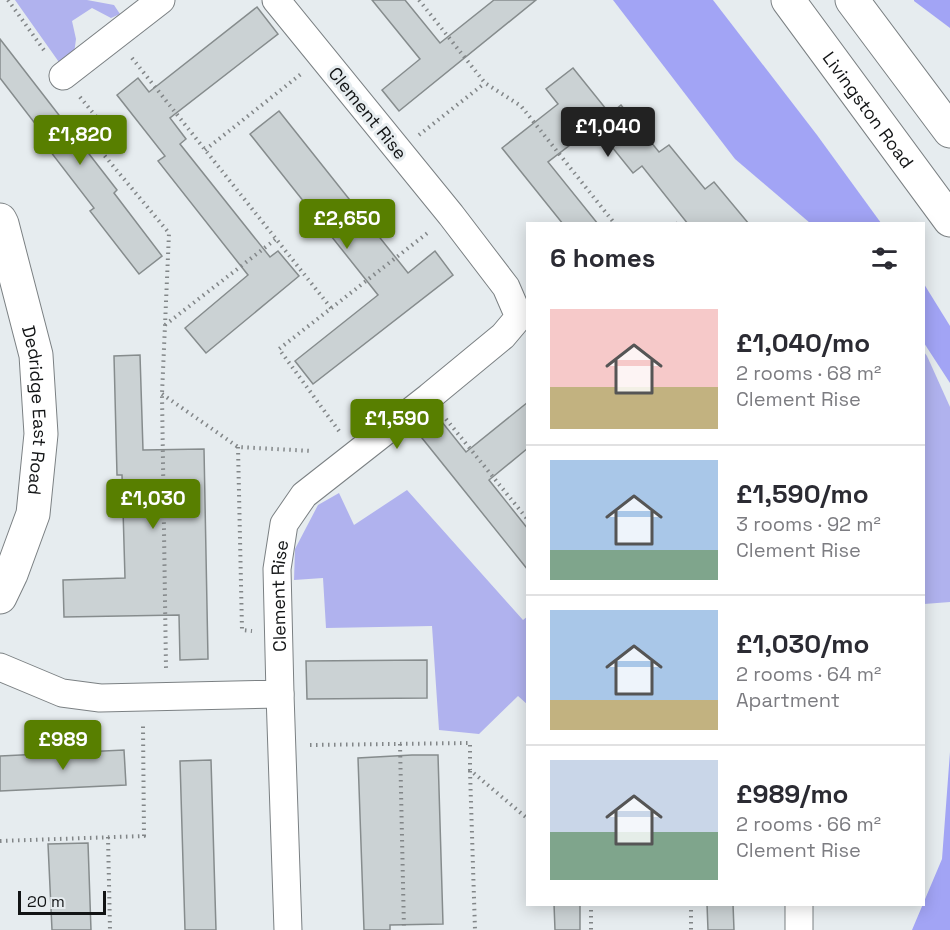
<!DOCTYPE html>
<meta charset="utf-8">
<style>
body{margin:0;font-family:"Space Grotesk",sans-serif;background:#f7f7f7;color:#2b2b33;height:100vh;display:flex;flex-direction:column;font-size:22px;white-space:nowrap}
*{box-sizing:border-box;margin:0}
p{font-size:20px;color:#7c7c81}
.icon{flex:none;width:33px;height:33px;fill:none;stroke:currentColor;stroke-width:2;stroke-linecap:round;stroke-linejoin:round}
.map{position:relative;flex:1;overflow:hidden}
.side{position:absolute;left:526px;top:222px;width:399px;height:684px;display:flex;flex-direction:column;background:#fff;border-radius:0px;box-shadow:0 3px 15px #0003}
.side>*{flex:none}
.scale{position:absolute;left:18px;bottom:15px;width:88px;box-sizing:border-box;padding-left:6px;border:3px solid #121415;border-top:0;font-size:16px;line-height:21px;white-space:nowrap;color:#121415;-webkit-text-stroke:4px #e6ecef;paint-order:stroke}
.price{position:absolute;translate:-50% -51px;padding:0 14px;border-radius:6px;background:#587f00;color:#fff;font-size:20px;line-height:39px;filter:drop-shadow(0 2px 3px #0008)}
.price::after{content:'';position:absolute;left:50%;top:36px;width:18px;height:14px;margin-left:-9px;background:inherit;clip-path:polygon(0 0,100% 0,50% 100%)}
.price.on{background:#222;color:#fff}
ul{padding:0;list-style:none}
li{display:flex;align-items:center;gap:18px;height:150px;padding:0 24px}
li+li{border-top:2px solid #e1e1e2}
li span{display:grid;place-items:center;flex:none;width:168px;height:120px;border-radius:0px;color:#555}
li>.icon{margin-inline-start:auto}
span .icon{width:72px;height:72px;fill:#fffc;stroke-width:1}
li b{font-size:26px}
h2{display:flex;justify-content:space-between;align-items:center;height:72px;padding:0 24px;font-size:26px}
.map>svg:first-child{display:block}
</style>
<div class="map">
<svg width="950" height="930" viewBox="0 0 950 930">
<rect width="100%" height="100%" fill="#e6ecef"/>
<g fill="#b0b2ee">
<polygon points="15,0 87,0 114,5 120,14 111,18 92,8 72,21 76,39 74,54 61,65"/>
<polygon points="924,352 927,356 950,407 950,602 924,604"/>
<polygon points="407,490 523,620 528,616 528,705 518,696 479,734 439,730 432,626 326,628 323,578 294,580 295,549 318,505 339,493 354,525"/>
</g>
<g fill="#a2a4f5">
<polygon points="613,0 713,0 817,135 881,223 810,223 735,159"/>
<polygon points="914,0 950,0 950,28 914,1"/>
<polygon points="924,284 950,326 950,383 924,343"/>
<polygon points="950,752 950,930 912,930 942,859"/>
</g>
<g fill="#cbd2d4" stroke="#868c8d" stroke-width="1.5">
<polygon points="372,0 405,0 440,43 494,0 536,0 399,111 382,90 420,59"/>
<polygon points="257,7 278,34 170,118 186,139 180,144 270,257 278,251 299,276 206,353 185,328 248,275 158,161 165,156 117,95 138,78 149,92"/>
<polygon points="0,39 117,190 114,193 162,256 139,274 90,211 94,208 50,151 54,148 0,78"/>
<polygon points="573,68 610,114 621,105 659,152 669,145 705,189 714,182 749,224 688,224 642,166 633,173 595,126 548,162 598,224 563,224 502,148 558,104 546,89"/>
<polygon points="279,111 408,273 435,251 453,275 313,384 295,361 378,295 250,134"/>
<polygon points="140,355 143,450 204,449 208,659 180,660 179,615 64,617 63,580 125,578 122,475 117,475 114,356"/>
<polygon points="528,402 528,448 489,480 528,529 528,570 422,438 442,422 466,452"/>
<polygon points="427,660 427,698 307,699 306,661"/>
<polygon points="124,750 126,785 0,791 0,756"/>
<polygon points="412,755 438,755 443,924 390,925 390,930 364,930 358,758"/>
<polygon points="211,760 216,930 185,930 180,761"/>
<polygon points="88,843 91,930 52,930 48,844"/>
<polygon points="554,904 580,904 580,930 555,930"/>
<polygon points="707,904 733,904 734,930 708,930"/>
</g>
<g fill="none" stroke-linecap="round" stroke-linejoin="round">
<defs>
<g id="minor">
<polyline points="63,76 161,0"/>
<path id="s1" d="M0 667 62 693 100 698 280 694 277 569 284 524 304 495 429 397 503 336 519 317 506 287 451 215 276 0"/>
<polyline points="280,694 288,930"/>
<polyline points="799,904 799,930"/>
</g>
<g id="tertiary">
<path id="s2" d="M0 220 2 224 36 355 41 434 33 514 11 574 0 597"/>
</g>
<g id="primary">
<path id="s3" d="M788 0 950 220"/>
<polyline points="852,0 950,131"/>
</g>
</defs>
<use href="#minor" stroke="#7b8083" stroke-width="29"/>
<use href="#tertiary" stroke="#7b8083" stroke-width="35"/>
<use href="#primary" stroke="#7b8083" stroke-width="35"/>
<g stroke="#828688" stroke-width="4" stroke-dasharray="1.5 4.5" stroke-linecap="butt">
<polyline points="8,0 46,53"/>
<polyline points="419,0 485,83 521,106 615,224"/>
<polyline points="132,58 331,308"/>
<polyline points="80,97 98,119 104,155 169,233 162,394 166,668"/>
<polyline points="419,135 485,83"/>
<polyline points="205,150 301,74"/>
<polyline points="677,224 679,222 680,224"/>
<polyline points="165,325 276,239"/>
<polyline points="162,394 238,447 312,451"/>
<polyline points="446,419 528,520"/>
<polyline points="339,431 279,349 430,231"/>
<polyline points="238,447 242,630 252,631"/>
<polyline points="400,744 404,930"/>
<polyline points="310,745 470,743 470,770 528,819"/>
<polyline points="470,771 475,930"/>
<polyline points="108,837 110,930"/>
<polyline points="0,841 144,836 143,726"/>
<polyline points="591,904 591,930"/>
<polyline points="691,904 691,930"/>
</g>
<use href="#minor" stroke="#fff" stroke-width="27"/>
<use href="#tertiary" stroke="#fff" stroke-width="33"/>
<use href="#primary" stroke="#fff" stroke-width="33"/>
</g>
<g text-anchor="middle" dominant-baseline="central" stroke-width="6" stroke-linejoin="round" paint-order="stroke">
<g font-size="18" fill="#121415" stroke="#e6ecef">
<text stroke="none"><textPath href="#s3" startOffset="136">Livingston Road</textPath></text>
<text transform="translate(368 113) rotate(51)">Clement Rise</text>
<text stroke="none"><textPath href="#s2" startOffset="195">Dedridge East Road</textPath></text>
<text stroke="none"><textPath href="#s1" startOffset="384">Clement Rise</textPath></text>
</g>
</g>
</svg>
<div class="scale">20 m</div>
<b class="price on" style="left:608px;top:158px">£1,040</b>
<b class="price" style="left:80px;top:166px">£1,820</b>
<b class="price" style="left:347px;top:250px">£2,650</b>
<b class="price" style="left:397px;top:450px">£1,590</b>
<b class="price" style="left:153px;top:530px">£1,030</b>
<b class="price" style="left:63px;top:771px">£989</b>
<section class="side">
<h2>6 homes<svg class="icon" aria-label="filters" viewBox="0 0 24 24"><path d="M4 7h16M4 17h16"/><circle cx="9" cy="7" r="2"/><circle cx="15" cy="17" r="2"/></svg></h2>
<ul>
<li><span style="background:linear-gradient(#f6c9c9 65%,#c2b280 0)"><svg class="icon" aria-label="home" viewBox="0 0 24 24"><path d="M3 11l9-7 9 7M6 9v11h12V9"/></svg></span><div><b>£1,040/mo</b><p>2 rooms · 68 m²</p><p>Clement Rise</p></div></li>
<li><span style="background:linear-gradient(#a9c7e8 75%,#7fa58c 0)"><svg class="icon" aria-label="home" viewBox="0 0 24 24"><path d="M3 11l9-7 9 7M6 9v11h12V9"/></svg></span><div><b>£1,590/mo</b><p>3 rooms · 92 m²</p><p>Clement Rise</p></div></li>
<li><span style="background:linear-gradient(#a9c7e8 75%,#c2b280 0)"><svg class="icon" aria-label="home" viewBox="0 0 24 24"><path d="M3 11l9-7 9 7M6 9v11h12V9"/></svg></span><div><b>£1,030/mo</b><p>2 rooms · 64 m²</p><p>Apartment</p></div></li>
<li><span style="background:linear-gradient(#c9d6e8 60%,#7fa58c 0)"><svg class="icon" aria-label="home" viewBox="0 0 24 24"><path d="M3 11l9-7 9 7M6 9v11h12V9"/></svg></span><div><b>£989/mo</b><p>2 rooms · 66 m²</p><p>Clement Rise</p></div></li>
</ul>
</section>
</div>
